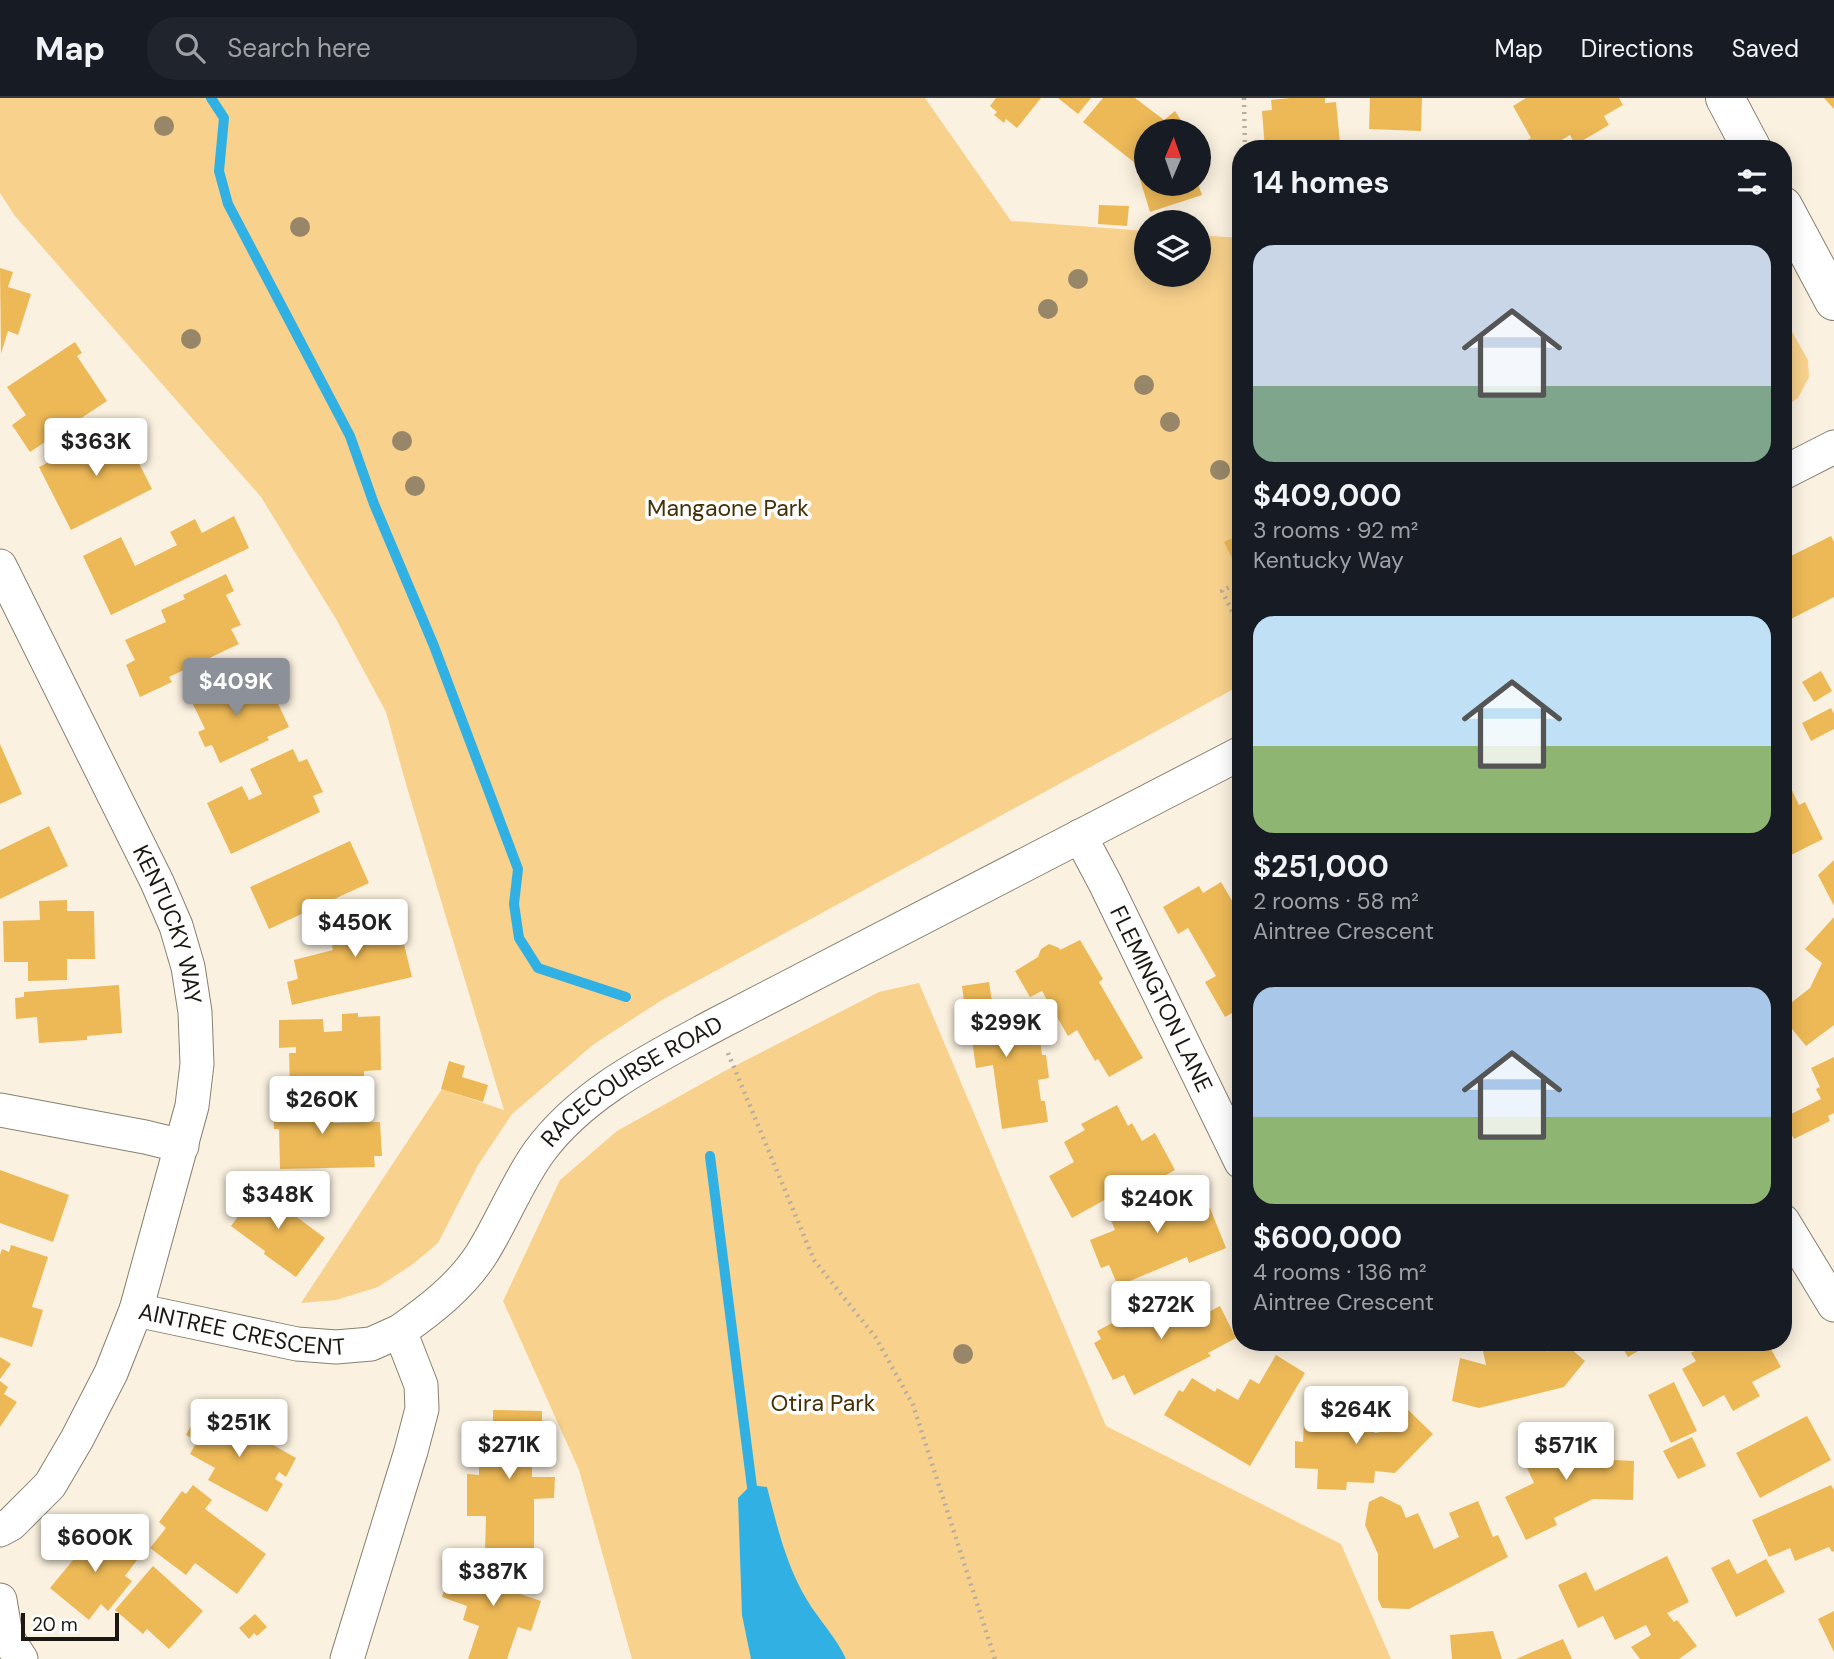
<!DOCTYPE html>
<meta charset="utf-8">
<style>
body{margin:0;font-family:"DM Sans",sans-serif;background:#20242c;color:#f1f3f6;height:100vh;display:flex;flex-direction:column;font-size:26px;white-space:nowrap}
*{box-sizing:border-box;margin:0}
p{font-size:23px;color:#9ea1a6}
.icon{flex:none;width:38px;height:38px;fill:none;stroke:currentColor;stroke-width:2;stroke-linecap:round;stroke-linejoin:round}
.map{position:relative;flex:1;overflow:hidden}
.details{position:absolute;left:1232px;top:42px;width:560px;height:1211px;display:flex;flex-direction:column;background:#171b24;border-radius:28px;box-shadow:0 4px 18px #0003}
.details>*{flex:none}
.needle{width:46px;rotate:2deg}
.tools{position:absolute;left:1134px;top:21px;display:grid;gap:14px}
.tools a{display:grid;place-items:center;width:77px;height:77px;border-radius:50%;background:#171b24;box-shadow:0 4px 18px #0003;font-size:35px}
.scale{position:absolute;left:21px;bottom:18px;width:98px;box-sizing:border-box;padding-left:7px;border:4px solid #1b1812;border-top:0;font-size:19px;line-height:24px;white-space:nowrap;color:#1b1812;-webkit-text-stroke:5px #fff;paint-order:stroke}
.price{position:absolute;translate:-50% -60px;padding:0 16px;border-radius:7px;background:#fff;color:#222;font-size:23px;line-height:46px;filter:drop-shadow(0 2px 4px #0008)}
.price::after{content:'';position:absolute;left:50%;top:42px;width:21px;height:16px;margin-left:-10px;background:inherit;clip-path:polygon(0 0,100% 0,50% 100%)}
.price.active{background:#8c9099;color:#fff}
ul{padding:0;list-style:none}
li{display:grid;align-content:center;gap:14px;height:371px;padding:0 21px}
li span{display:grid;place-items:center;height:217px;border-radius:21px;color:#555}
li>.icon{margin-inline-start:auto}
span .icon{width:126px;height:126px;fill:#fffc;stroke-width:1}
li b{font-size:30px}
h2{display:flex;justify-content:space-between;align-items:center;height:84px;padding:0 21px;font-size:30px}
header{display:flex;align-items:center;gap:42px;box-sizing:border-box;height:98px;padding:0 35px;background:#171b24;border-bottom:2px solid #363941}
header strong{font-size:33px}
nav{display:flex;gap:38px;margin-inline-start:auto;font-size:24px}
.search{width:490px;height:63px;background:#20242c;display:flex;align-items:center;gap:18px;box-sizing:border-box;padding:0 24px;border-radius:28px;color:#9ea1a6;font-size:26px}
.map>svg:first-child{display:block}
</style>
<header>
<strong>Map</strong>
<div class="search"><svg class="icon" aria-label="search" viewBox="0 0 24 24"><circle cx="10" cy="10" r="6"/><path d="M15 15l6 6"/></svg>Search here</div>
<nav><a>Map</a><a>Directions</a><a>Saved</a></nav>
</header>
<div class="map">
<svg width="1834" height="1561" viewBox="0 0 1834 1561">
<rect width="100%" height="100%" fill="#fbf1e0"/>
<g fill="#f8d18c">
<polygon points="0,0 925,0 1011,123 1146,133 1146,177 1199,177 1199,137 1241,140 1241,587 662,902 594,946 512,1016 478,1067 438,1145 413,1166 378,1189 336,1202 301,1205 442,991 504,1012 406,686 386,614 336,521 261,399 15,118 0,95"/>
<polygon points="1783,218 1808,262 1809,279 1798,300 1783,310"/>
<polygon points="919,885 1106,1328 1341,1446 1391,1561 632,1561 579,1372 503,1203 560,1082 617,1033 721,975 879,894"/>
</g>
<path fill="#31b0e3" d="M751 1387 767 1389C777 1428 786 1467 807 1502 819 1522 836 1539 846 1561H751L742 1517 738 1400Z"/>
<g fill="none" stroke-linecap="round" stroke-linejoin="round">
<g stroke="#31b0e3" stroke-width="10">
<polyline points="211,0 224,20 219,73 228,106 350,338 374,406 434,548 518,771 514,806 519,840 538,870 626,899"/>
<polyline points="710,1058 753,1397"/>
</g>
</g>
<g fill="#edb957">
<polygon points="996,0 1041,0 1017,30 1006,21 1004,25 994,17 997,14 990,8"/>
<polygon points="1058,0 1091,0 1078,16"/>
<polygon points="1103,0 1135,0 1164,22 1175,13 1188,33 1146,33 1146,86 1198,86 1202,97 1150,114 1135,65 1083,24"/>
<polygon points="1290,0 1325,0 1325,5 1336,4 1340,45 1265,51 1262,13 1272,12 1271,2"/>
<polygon points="1370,0 1422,0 1421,33 1369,31"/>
<polygon points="1526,0 1619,0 1623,7 1604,18 1609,27 1575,47 1570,37 1555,46 1558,51 1512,51 1531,40 1513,8"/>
<polygon points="1824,0 1834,0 1834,11"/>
<polygon points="1099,107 1129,108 1127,128 1098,126"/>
<polygon points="0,170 13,174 8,189 31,196 18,237 8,233 1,256"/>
<polygon points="75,244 82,255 77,258 107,303 30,354 12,327 26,317 7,289"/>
<polygon points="120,328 152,391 71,432 39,369"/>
<polygon points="234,418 249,450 111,517 83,458 121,439 135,468 177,447 170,434 195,421 202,435"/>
<polygon points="1241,436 1241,479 1224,444"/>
<polygon points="1831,438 1834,444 1834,499 1783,525 1783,462"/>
<polygon points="226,476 234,493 226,497 241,527 231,531 239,546 169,579 172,584 140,599 126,567 135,562 125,542 166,524 161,512 185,501 183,497"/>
<polygon points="1821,573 1832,593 1814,604 1802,584"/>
<polygon points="238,575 251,603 272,593 289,629 267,639 269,642 220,665 212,647 205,649 198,634 205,631 189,598"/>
<polygon points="1831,610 1834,616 1834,631 1811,643 1802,625"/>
<polygon points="0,646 22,696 0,706"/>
<polygon points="293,651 299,664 307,661 323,694 313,698 320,714 231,756 207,705 242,688 249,702 262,696 250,671"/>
<polygon points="1787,682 1799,707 1805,704 1823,741 1783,761 1783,684"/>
<polygon points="49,728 68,768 0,801 0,752"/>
<polygon points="350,743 369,785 269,831 250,789"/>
<polygon points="1834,762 1834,808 1818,777"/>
<polygon points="1783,768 1791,783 1783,787"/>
<polygon points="1221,784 1241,818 1241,910 1225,919 1205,884 1216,878 1188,830 1178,836 1163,809 1199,788 1203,795"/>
<polygon points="393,801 412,879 292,907 287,884 298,881 294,862 333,852 331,843 362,836 356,810"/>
<polygon points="67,802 67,813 94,813 95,861 67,861 67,882 28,883 28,864 4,864 3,823 40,822 39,803"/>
<polygon points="1834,819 1834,927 1806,948 1783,920 1783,911 1810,890 1822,865 1805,851"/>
<polygon points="1080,842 1103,881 1099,884 1143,960 1109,979 1098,961 1095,963 1077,932 1068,938 1042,893 1030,899 1015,873 1038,859 1041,851 1049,846 1059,850 1060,852"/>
<polygon points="989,884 993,910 1005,908 1011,947 1040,942 1042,957 1046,957 1049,980 1038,982 1041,1003 1045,1003 1048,1024 1002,1031 993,967 976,970 971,934 962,936 959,918 966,917 962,888"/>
<polygon points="119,887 122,935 87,938 87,942 39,945 37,919 16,921 15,900 24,899 24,894"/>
<polygon points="358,915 358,919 380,918 381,972 364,973 364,985 290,987 289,955 296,955 296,949 279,950 279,922 323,921 324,934 342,933 342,916"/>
<polygon points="1834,959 1834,1015 1828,1018 1830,1023 1794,1041 1783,1020 1821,1001 1816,991 1820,989 1811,970"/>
<polygon points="449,963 465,968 462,979 488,987 483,1004 441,991"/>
<polygon points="332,998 333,1025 380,1024 382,1058 374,1058 375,1069 280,1071 279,1031 274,1031 273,1000"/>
<polygon points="1117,1007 1128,1028 1132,1025 1142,1043 1155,1035 1175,1072 1141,1091 1137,1084 1072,1120 1049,1078 1074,1064 1064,1044 1085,1032 1081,1026"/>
<polygon points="0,1072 69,1097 53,1144 0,1125"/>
<polygon points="1186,1086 1198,1114 1210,1110 1226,1150 1189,1165 1187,1159 1118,1188 1109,1167 1101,1170 1090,1142 1115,1132 1107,1113 1132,1103 1134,1107"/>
<polygon points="261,1088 297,1114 294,1117 325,1140 296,1179 264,1156 265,1153 231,1128"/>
<polygon points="11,1147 48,1159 32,1209 43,1212 32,1249 0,1239 0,1157 2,1151 9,1154"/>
<polygon points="1174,1185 1193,1222 1220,1208 1236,1240 1208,1255 1211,1258 1134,1297 1124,1277 1113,1282 1094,1245 1101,1241 1097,1233 1118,1222 1121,1230 1150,1215 1143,1200"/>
<polygon points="1481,1244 1544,1244 1547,1254 1556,1244 1563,1244 1585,1263 1564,1289 1479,1310 1452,1303 1460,1260 1486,1267"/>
<polygon points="1619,1244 1653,1244 1628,1259"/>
<polygon points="1710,1244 1767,1244 1781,1269 1752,1284 1760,1298 1733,1313 1724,1297 1703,1309 1682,1271 1696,1263 1691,1255"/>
<polygon points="1276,1257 1305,1275 1250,1368 1164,1317 1179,1292 1183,1294 1192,1280 1215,1294 1217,1290 1238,1302 1250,1281 1259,1286"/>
<polygon points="0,1259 11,1266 0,1281"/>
<polygon points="0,1283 8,1289 4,1296 17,1304 0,1329"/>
<polygon points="1674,1284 1697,1333 1671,1345 1648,1297"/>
<polygon points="1314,1306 1346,1307 1345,1324 1374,1325 1374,1335 1378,1335 1404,1308 1433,1336 1395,1375 1375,1373 1374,1385 1347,1384 1346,1392 1317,1391 1318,1371 1295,1370 1295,1343 1303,1344 1304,1324 1314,1324"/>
<polygon points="202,1307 296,1360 286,1379 279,1374 275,1381 283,1386 267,1414 208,1382 215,1370 190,1356 197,1343 186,1337"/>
<polygon points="493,1312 542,1313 542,1327 537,1327 536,1339 545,1339 545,1365 532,1365 532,1379 555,1379 554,1400 534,1401 534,1454 485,1454 486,1418 467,1418 467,1376 479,1377 479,1333 493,1333"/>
<polygon points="1807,1318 1831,1362 1760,1400 1736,1355"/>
<polygon points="1558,1333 1562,1343 1581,1333 1595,1361 1634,1363 1633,1402 1593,1401 1554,1420 1557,1427 1526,1442 1505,1399 1534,1385 1522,1359 1537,1351 1534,1345"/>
<polygon points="1692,1339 1706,1368 1678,1381 1663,1353"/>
<polygon points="193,1387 212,1402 205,1411 266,1456 237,1496 195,1465 186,1477 150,1450 166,1430 159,1424 182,1393 186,1396"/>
<polygon points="1831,1387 1834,1392 1834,1453 1832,1454 1829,1449 1795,1463 1790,1450 1769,1459 1752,1422"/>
<polygon points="1381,1398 1401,1408 1406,1420 1418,1415 1434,1451 1459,1439 1449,1415 1478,1403 1493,1439 1498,1437 1508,1459 1409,1511 1382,1510 1378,1501 1378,1456 1365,1427 1369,1404"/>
<polygon points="92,1426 137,1462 125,1478 132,1483 108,1513 101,1506 89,1522 50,1490 78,1456 72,1451"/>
<polygon points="1667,1458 1689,1504 1667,1515 1674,1524 1677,1522 1697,1548 1679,1561 1640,1561 1631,1549 1651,1537 1646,1527 1615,1542 1603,1518 1578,1530 1558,1487 1586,1474 1595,1493"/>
<polygon points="483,1460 521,1473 514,1494 541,1503 531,1533 518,1529 507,1561 468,1561 479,1528 463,1522 467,1508 442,1499 450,1474 475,1483"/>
<polygon points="1729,1461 1737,1476 1766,1461 1785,1494 1736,1519 1711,1470"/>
<polygon points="153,1468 203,1513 169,1551 147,1531 143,1536 115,1512"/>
<polygon points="1834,1513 1834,1554 1818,1521"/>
<polygon points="255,1516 267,1529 257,1538 254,1535 249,1541 239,1530"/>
<polygon points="1493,1533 1502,1561 1452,1561 1450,1537"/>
<polygon points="1563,1541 1572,1561 1516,1561"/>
</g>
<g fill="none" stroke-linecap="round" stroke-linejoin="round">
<defs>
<g id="minor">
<polyline points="1783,375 1834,349"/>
<path id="s1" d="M0 468 157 784 176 828 188 869 195 914 197 966 192 1008 136 1212"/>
<path id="s2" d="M1080 738 1105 785 1241 1064"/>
<polyline points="0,1012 145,1039 182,1048"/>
<polyline points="1783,1123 1834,1207"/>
<path id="s3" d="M0 1432 11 1426 50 1387 77 1341 111 1275 136 1212 297 1246 336 1249 371 1246 400 1233"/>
<polyline points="0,1502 6,1538 21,1561"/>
<path id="s4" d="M347 1561 411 1353 422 1311 421 1287 400 1233C430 1212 460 1189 481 1157 502 1124 516 1086 539 1054 582 995 652 961 715 927L1241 655"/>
</g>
<g id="major">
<polyline points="1725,0 1752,51"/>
<polyline points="1783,108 1834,203"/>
</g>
</defs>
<use href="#minor" stroke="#888071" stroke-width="35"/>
<use href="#major" stroke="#888071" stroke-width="40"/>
<g stroke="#b6aea0" stroke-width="4.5" stroke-dasharray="2 5" stroke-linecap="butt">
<polyline points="1244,0 1245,51"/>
<polyline points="1241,483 1222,493 1241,531"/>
<polyline points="728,955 814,1162 876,1240 913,1307 995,1561"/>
</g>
<use href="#minor" stroke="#fff" stroke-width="33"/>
<use href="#major" stroke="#fff" stroke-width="38"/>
</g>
<g fill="#978768">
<circle cx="164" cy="28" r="10"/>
<circle cx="300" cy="129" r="10"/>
<circle cx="1078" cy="181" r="10"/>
<circle cx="1048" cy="211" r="10"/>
<circle cx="191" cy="241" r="10"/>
<circle cx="1144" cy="287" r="10"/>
<circle cx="1170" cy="324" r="10"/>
<circle cx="402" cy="343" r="10"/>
<circle cx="1220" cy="372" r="10"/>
<circle cx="415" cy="388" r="10"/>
<circle cx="963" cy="1256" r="10"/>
</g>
<g text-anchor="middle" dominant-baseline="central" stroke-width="7" stroke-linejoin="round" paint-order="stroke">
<g font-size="23" fill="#463106" stroke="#fff">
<text x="728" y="410">Mangaone Park</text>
<text x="823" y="1305">Otira Park</text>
</g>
<g font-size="23" fill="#1b1812" stroke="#fff">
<text stroke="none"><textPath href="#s1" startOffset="397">KENTUCKY WAY</textPath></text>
<text stroke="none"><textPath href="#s2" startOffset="182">FLEMINGTON LANE</textPath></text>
<text stroke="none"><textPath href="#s4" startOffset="691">RACECOURSE ROAD</textPath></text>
<text stroke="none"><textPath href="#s3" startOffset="371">AINTREE CRESCENT</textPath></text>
</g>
</g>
</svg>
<div class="tools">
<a><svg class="needle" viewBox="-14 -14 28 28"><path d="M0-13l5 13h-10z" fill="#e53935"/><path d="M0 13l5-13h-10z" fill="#9ea1a6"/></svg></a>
<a><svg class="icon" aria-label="layers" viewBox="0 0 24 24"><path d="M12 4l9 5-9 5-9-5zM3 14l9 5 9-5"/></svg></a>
</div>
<div class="scale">20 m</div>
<b class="price" style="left:96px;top:380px">$363K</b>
<b class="price active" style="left:236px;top:620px">$409K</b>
<b class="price" style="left:355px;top:861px">$450K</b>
<b class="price" style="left:1006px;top:961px">$299K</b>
<b class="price" style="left:322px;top:1038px">$260K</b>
<b class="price" style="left:278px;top:1133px">$348K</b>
<b class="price" style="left:1157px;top:1137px">$240K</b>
<b class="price" style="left:1161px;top:1243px">$272K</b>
<b class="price" style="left:1356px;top:1348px">$264K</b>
<b class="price" style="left:239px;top:1361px">$251K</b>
<b class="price" style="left:509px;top:1383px">$271K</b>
<b class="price" style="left:1566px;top:1384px">$571K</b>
<b class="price" style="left:95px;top:1476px">$600K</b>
<b class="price" style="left:493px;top:1510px">$387K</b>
<section class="details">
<h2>14 homes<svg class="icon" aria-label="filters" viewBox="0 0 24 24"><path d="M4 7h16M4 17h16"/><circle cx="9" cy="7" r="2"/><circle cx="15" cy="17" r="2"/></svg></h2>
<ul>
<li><span style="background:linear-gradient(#c9d6e8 65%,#7fa58c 0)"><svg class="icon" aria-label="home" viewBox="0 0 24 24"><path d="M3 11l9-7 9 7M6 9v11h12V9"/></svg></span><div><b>$409,000</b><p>3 rooms · 92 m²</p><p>Kentucky Way</p></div></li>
<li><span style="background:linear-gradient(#bfe0f5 60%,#8fb573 0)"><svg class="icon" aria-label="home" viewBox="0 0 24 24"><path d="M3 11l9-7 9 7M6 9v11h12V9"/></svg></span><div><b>$251,000</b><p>2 rooms · 58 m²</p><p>Aintree Crescent</p></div></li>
<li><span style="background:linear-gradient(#a9c7e8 60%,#8fb573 0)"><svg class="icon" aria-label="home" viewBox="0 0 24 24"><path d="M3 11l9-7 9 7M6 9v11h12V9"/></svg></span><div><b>$600,000</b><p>4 rooms · 136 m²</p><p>Aintree Crescent</p></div></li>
</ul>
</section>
</div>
